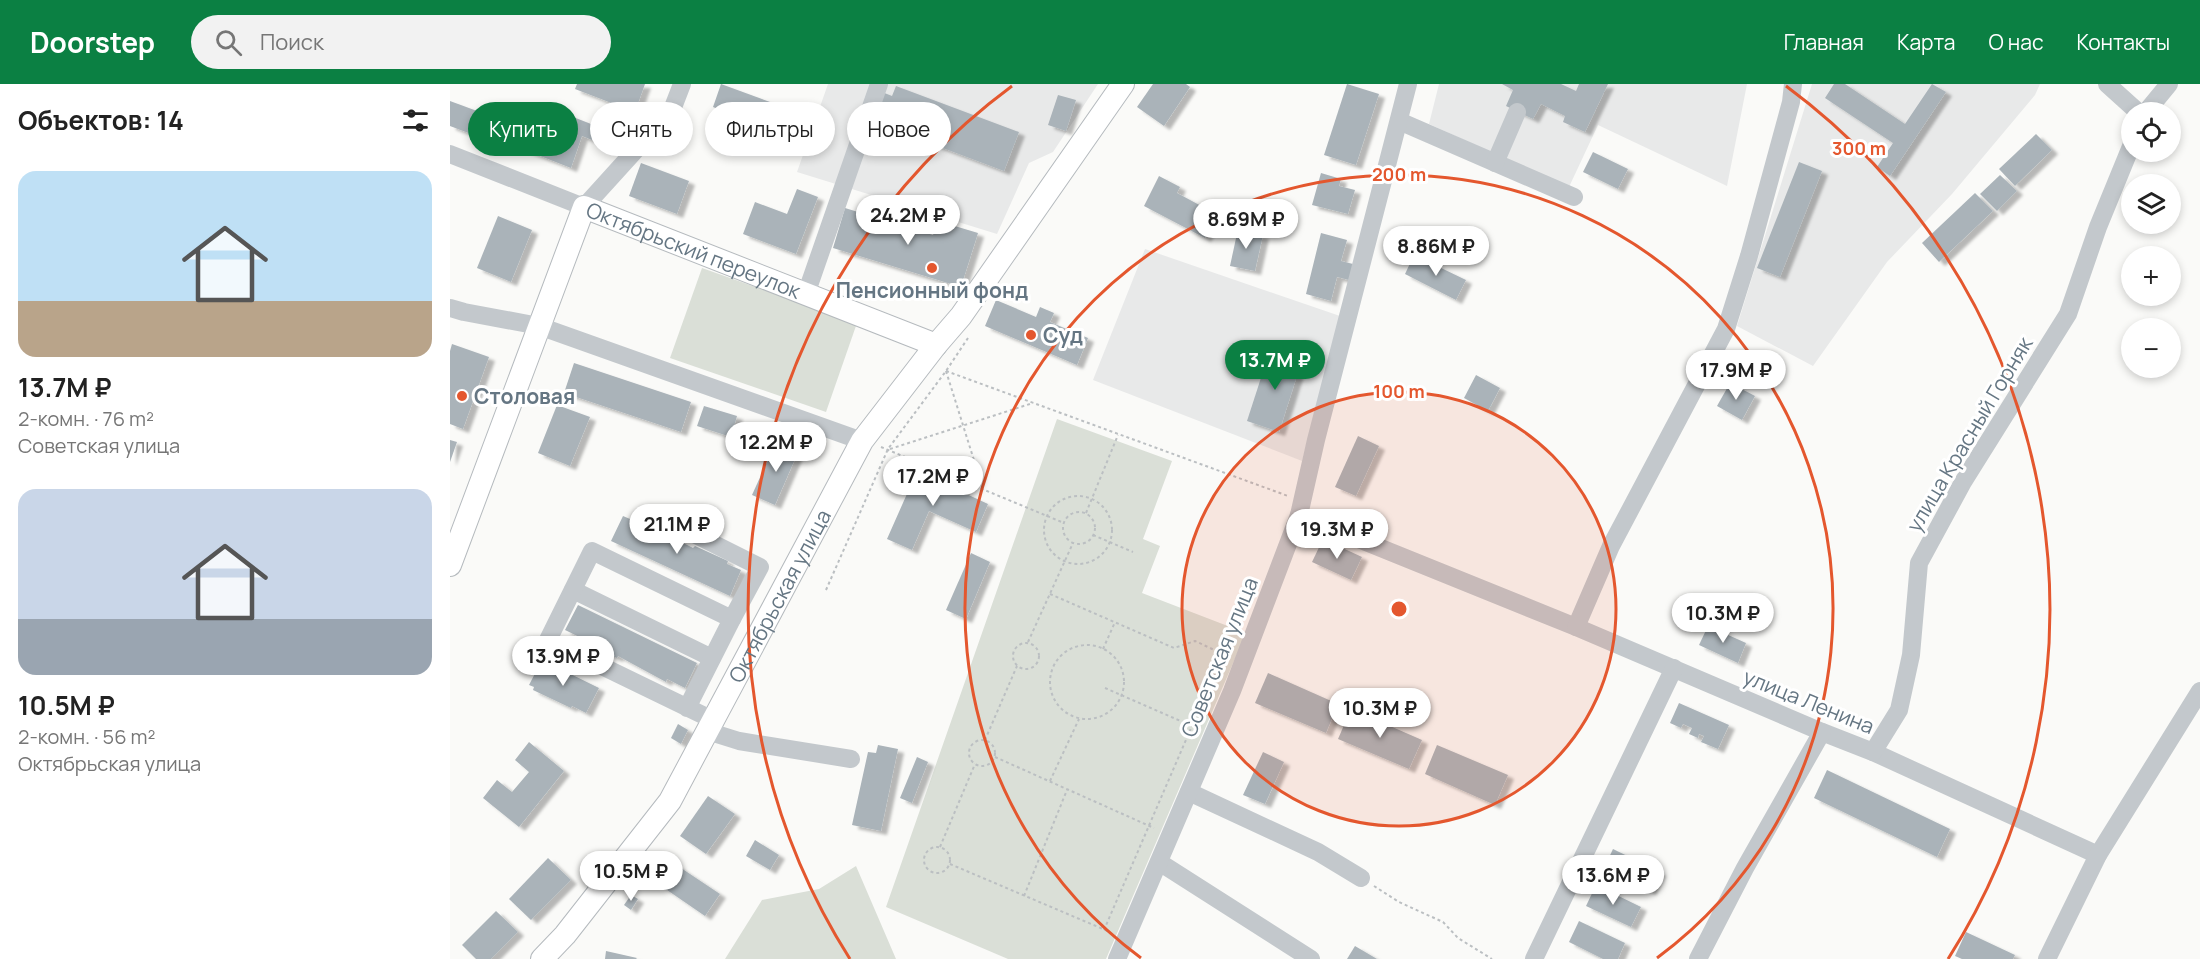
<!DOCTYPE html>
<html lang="ru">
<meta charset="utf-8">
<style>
body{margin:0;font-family:Manrope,sans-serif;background:#f2f2f2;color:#222;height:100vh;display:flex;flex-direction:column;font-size:22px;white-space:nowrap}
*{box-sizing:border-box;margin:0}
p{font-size:20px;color:#767676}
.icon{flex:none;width:33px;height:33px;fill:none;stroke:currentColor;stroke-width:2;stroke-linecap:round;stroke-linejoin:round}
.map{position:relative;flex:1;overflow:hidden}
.panel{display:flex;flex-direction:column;background:#fff;width:450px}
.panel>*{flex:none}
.guide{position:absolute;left:18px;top:18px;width:570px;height:54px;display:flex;gap:12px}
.controls{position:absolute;left:1671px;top:18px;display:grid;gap:12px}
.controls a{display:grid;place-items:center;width:60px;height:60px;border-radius:50%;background:#fff;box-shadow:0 3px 9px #0003;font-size:30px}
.price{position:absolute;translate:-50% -51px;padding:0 14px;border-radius:21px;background:#fff;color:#222;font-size:20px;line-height:39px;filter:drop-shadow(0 2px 3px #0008)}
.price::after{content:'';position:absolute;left:50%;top:36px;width:18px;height:14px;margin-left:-9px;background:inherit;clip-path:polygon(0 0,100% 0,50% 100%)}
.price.selected{background:#0b8043;color:#fff}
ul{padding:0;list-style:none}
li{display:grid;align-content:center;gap:12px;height:318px;padding:0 18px}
li span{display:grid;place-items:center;height:186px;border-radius:18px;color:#555}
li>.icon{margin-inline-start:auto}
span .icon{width:108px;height:108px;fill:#fffc;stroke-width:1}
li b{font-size:26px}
h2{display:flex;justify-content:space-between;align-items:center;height:72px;padding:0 18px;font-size:26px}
.pill{padding:0 21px;border-radius:27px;background:#fff;box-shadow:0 3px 9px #0003;font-size:21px;line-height:54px}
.pill.selected{background:#0b8043;color:#fff}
header{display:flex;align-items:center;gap:36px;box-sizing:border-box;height:84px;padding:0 30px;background:#0b8043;color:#fff}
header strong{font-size:28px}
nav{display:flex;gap:33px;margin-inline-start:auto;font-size:21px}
.search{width:420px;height:54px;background:#f2f2f2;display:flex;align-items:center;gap:15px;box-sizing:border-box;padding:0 21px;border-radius:33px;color:#767676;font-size:22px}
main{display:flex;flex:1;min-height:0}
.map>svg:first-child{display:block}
</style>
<header>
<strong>Doorstep</strong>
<div class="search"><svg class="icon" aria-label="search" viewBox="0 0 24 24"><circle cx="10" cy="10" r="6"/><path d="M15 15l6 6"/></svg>Поиск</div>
<nav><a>Главная</a><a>Карта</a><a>О нас</a><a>Контакты</a></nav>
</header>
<main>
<section class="panel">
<h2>Объектов: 14<svg class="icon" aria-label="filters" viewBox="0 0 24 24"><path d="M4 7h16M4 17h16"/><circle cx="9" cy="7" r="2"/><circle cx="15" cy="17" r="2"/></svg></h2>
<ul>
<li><span style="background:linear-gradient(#bfe0f5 70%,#b9a48a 0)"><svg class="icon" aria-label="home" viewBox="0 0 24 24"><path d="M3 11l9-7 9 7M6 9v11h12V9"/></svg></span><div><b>13.7M ₽</b><p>2-комн. · 76 m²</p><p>Советская улица</p></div></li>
<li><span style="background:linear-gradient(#c9d6e8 70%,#9aa5b1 0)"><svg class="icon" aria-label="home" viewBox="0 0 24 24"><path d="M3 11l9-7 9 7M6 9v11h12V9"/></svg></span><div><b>10.5M ₽</b><p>2-комн. · 56 m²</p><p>Октябрьская улица</p></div></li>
</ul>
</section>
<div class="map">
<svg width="1750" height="875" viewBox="0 0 1750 875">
<defs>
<filter id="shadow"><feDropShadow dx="6" dy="4" stdDeviation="1.5" flood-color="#0004"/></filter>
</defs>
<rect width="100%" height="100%" fill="#fafaf8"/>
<g fill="#e8e9e9">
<polygon points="378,0 648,0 603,68 579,79 547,150 347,88"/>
<polygon points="989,0 1297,0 1277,102 1148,41 1119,103 979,40"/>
<polygon points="1362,0 1590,0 1585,11 1502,110 1437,178 1363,282 1287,242"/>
<polygon points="695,165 890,232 852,377 643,296"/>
</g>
<g fill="#dadfd7">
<polygon points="252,184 407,239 376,328 220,274"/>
<polygon points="607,335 722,377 693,455 710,462 692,509 796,549 656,875 558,875 436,823"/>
<polygon points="406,782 446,875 275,875 312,816 369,805"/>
</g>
<g fill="#aab3b9" filter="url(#shadow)">
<polygon points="127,0 195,0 185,28 125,5"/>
<polygon points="271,0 331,22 322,46 263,23"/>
<polygon points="703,0 736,0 740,3 714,42 687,23"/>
<polygon points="897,0 929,10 906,81 874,71"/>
<polygon points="1052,0 1111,0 1126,7 1129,0 1158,0 1135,48 1113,38 1115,32 1091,20 1083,35 1056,22 1063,6"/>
<polygon points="1384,0 1395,0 1455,40 1482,0 1496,8 1440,92 1427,83 1443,59 1375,14"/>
<polygon points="446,2 569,48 554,87 421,37 432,8 442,12"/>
<polygon points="608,11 626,16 616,47 598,41"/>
<polygon points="0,17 54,37 45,59 0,42"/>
<polygon points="72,31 129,52 113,45 118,31 141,40 143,34 182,49 175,69 132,52 121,84 65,62 71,47 67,46"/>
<polygon points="1586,50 1602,66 1565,102 1549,85"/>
<polygon points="1143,68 1178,85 1168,105 1133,88"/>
<polygon points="1349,78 1372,87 1330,193 1307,184"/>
<polygon points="191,79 239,97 227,130 179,112"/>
<polygon points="871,89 891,95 889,102 905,106 898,130 862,121"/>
<polygon points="1550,91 1567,107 1547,127 1530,110"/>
<polygon points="709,92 730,103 727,109 768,131 755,154 694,122"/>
<polygon points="347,105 368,113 346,170 293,150 305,118 337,130"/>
<polygon points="1525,109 1543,127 1489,178 1472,159"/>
<polygon points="395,124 483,151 488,137 528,149 511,203 383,164"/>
<polygon points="48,132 82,146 61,198 27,184"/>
<polygon points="788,145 813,151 805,187 780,182"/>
<polygon points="871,149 897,156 891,177 903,180 899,196 887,193 881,217 856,210"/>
<polygon points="964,171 1016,196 1006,216 955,190"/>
<polygon points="546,216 586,233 590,223 604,229 600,238 638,254 627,281 535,242"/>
<polygon points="2,260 39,273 13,345 0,340 0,267"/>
<polygon points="820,266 852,276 829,348 797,337"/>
<polygon points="124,279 241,318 231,348 114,309"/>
<polygon points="1026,291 1050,304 1038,327 1014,314"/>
<polygon points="1280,299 1305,312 1292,336 1267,322"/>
<polygon points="107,321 140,333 120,382 88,369"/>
<polygon points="254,322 287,332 281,353 247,342"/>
<polygon points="908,352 929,362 906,412 885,403"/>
<polygon points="0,356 7,358 0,378"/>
<polygon points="327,356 349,366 325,421 302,411"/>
<polygon points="459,385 472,391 474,386 514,404 512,408 538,420 526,448 479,427 462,466 437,455 460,403 452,399"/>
<polygon points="173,432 187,438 188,436 243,464 245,462 278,477 277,480 291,486 280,512 161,457"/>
<polygon points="873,455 912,473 901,496 862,478"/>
<polygon points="521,469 540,478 516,535 496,526"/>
<polygon points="128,521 247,579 235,604 217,595 216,598 168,572 167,574 140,561 142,559 115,546"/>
<polygon points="1258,542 1296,559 1288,579 1249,561"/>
<polygon points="92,576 149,604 136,629 122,622 121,624 83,606 84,603 79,601"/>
<polygon points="818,589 888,620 876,649 805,619"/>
<polygon points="1229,619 1279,641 1268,665 1251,658 1254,652 1249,650 1248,654 1239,650 1242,644 1233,640 1231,644 1220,639"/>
<polygon points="901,625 972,656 959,685 888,655"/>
<polygon points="228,640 238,646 231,660 221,654"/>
<polygon points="79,658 114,687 69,743 33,714 47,696 62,708 79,688 65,676"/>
<polygon points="428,661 448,665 431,747 402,741 418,668 426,669"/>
<polygon points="987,661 1058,691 1045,721 975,690"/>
<polygon points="813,668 834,678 815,720 793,711"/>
<polygon points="467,673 478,678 462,719 450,714"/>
<polygon points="1377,686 1500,745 1487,773 1364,714"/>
<polygon points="258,712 285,730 256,770 230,752"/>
<polygon points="305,756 329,771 320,786 296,772"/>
<polygon points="1163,765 1210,788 1200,807 1154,784"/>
<polygon points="98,774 121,796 81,836 59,815"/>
<polygon points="219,776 270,810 255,832 204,797"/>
<polygon points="1146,801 1191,823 1181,843 1136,822"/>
<polygon points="181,811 188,815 181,826 174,821"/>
<polygon points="46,827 68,848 41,875 26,875 12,861"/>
<polygon points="1129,837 1175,859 1168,875 1153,875 1119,858"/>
<polygon points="1516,848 1565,871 1563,875 1512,875 1505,872"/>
<polygon points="905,862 927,875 897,875"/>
<polygon points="156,867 187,874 186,875 155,875"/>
</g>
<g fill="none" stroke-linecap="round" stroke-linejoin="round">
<defs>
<g id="major">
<path id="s1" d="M0 481 134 123 486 261"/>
<path id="s2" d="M92 875 115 851 220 717 412 357 486 261 511 232 673 0"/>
</g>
</defs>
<use href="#major" stroke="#b5babe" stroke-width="24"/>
<g stroke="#bbbfc2" stroke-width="2" stroke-dasharray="3 3" stroke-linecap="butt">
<polyline points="496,287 838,412"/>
<polyline points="496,287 533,405"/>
<polyline points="431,363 614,439"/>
<polyline points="440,365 583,319"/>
<circle cx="628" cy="446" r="34"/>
<circle cx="629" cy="444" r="16"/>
<polyline points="636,429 668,351"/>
<polyline points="643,451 683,468"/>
<polyline points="376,506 438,365 496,287 518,254"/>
<polyline points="600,510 724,564 745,557 773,570 654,846"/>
<polyline points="578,558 623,459"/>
<circle cx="576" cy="572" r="13"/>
<circle cx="637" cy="598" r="37"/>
<polyline points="653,565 665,538"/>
<polyline points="655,604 742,642"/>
<circle cx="532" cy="669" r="13"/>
<polyline points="535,656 567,582"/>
<polyline points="545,673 704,744"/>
<polyline points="600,697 629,635"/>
<circle cx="487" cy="776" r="13"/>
<polyline points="490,763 525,680"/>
<polyline points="500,780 660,848"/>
<polyline points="924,802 949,818 993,838 1008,854 1042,875"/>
<polyline points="574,812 617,706"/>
</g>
<g stroke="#c3c8cc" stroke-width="18">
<polyline points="1657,0 1688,28"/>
<polyline points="1696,28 1719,0"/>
<polyline points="949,37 1124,113"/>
<polyline points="0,70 134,123 222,26 232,0"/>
<polyline points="1045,79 1067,28"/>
<polyline points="356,210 429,0"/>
<polyline points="0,224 14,228 89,242 412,357"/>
<polyline points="849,431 1126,543 1372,648 1423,668 1648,771"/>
<polyline points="232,444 310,483 282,535"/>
<polyline points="123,506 262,574"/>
<polyline points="1126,543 1161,462 1276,245 1299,172 1341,18 1343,0"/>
<polyline points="237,624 282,535 142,467 98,556 263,636"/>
<polyline points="257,647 289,657 401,675"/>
<polyline points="1423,668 1449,626 1461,571 1469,479 1513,398 1618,230 1648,143 1682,60"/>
<polyline points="739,708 868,768 911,794"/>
<polyline points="709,778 861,875"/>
<polyline points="667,875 782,607 849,431 866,356 958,0"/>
<polyline points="1084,875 1224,584"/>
<polyline points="1248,875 1295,784 1372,648"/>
<polyline points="1597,875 1648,771 1750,607"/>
</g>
<use href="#major" stroke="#fff" stroke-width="22"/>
</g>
<circle cx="949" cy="525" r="217" fill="#e4572e" fill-opacity=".12"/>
<g fill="none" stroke="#e4572e" stroke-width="3">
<circle cx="949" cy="525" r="217"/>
<path d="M691 874A434 434 0 1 1 1207 874"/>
<path d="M400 875A651 651 0 0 1 562 2M1336 2A651 651 0 0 1 1498 875"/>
</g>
<g fill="#e4572e" stroke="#fff" stroke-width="2">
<circle cx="482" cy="184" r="6"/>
<circle cx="581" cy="251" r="6"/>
<circle cx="12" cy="312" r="6"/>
</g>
<g text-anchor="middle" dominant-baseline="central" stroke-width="6" stroke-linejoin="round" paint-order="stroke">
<g font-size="21" fill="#657683" stroke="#fff">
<text stroke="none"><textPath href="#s1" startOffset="500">Октябрьский переулок</textPath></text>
<text transform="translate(1519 350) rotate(-59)">улица Красный Горняк</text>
<text stroke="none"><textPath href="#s2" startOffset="436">Октябрьская улица</textPath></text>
<text transform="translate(769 573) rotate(-68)">Советская улица</text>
<text transform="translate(1359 617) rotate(22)">улица Ленина</text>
</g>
<g font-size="21" font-weight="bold" fill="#657683" stroke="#fff" text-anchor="start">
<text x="482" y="206" text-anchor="middle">Пенсионный фонд</text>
<text x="593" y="251">Суд</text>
<text x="24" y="312">Столовая</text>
</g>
</g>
<circle cx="949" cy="525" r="9" fill="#e4572e" stroke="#fff" stroke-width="3"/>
<g font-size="18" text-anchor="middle" font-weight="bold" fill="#e4572e" stroke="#fff" stroke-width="6" stroke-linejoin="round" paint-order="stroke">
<text x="1409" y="71">300 m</text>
<text x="949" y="97">200 m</text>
<text x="949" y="314">100 m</text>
</g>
</svg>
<div class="controls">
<a><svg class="icon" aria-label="locate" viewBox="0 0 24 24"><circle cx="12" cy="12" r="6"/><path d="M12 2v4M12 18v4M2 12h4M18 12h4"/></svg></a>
<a><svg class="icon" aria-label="layers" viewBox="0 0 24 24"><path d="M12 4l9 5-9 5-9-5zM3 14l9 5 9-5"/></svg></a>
<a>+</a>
<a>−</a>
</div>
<b class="price" style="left:458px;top:162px">24.2M ₽</b>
<b class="price" style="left:796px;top:166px">8.69M ₽</b>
<b class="price" style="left:986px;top:193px">8.86M ₽</b>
<b class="price selected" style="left:825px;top:307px">13.7M ₽</b>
<b class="price" style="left:1286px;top:317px">17.9M ₽</b>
<b class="price" style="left:326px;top:389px">12.2M ₽</b>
<b class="price" style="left:483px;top:423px">17.2M ₽</b>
<b class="price" style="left:227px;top:471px">21.1M ₽</b>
<b class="price" style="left:887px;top:476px">19.3M ₽</b>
<b class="price" style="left:1273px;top:560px">10.3M ₽</b>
<b class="price" style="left:113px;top:603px">13.9M ₽</b>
<b class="price" style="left:930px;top:655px">10.3M ₽</b>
<b class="price" style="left:181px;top:818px">10.5M ₽</b>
<b class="price" style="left:1163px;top:822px">13.6M ₽</b>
<div class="guide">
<a class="pill selected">Купить</a>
<a class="pill">Снять</a>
<a class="pill">Фильтры</a>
<a class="pill">Новое</a>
</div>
</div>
</main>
